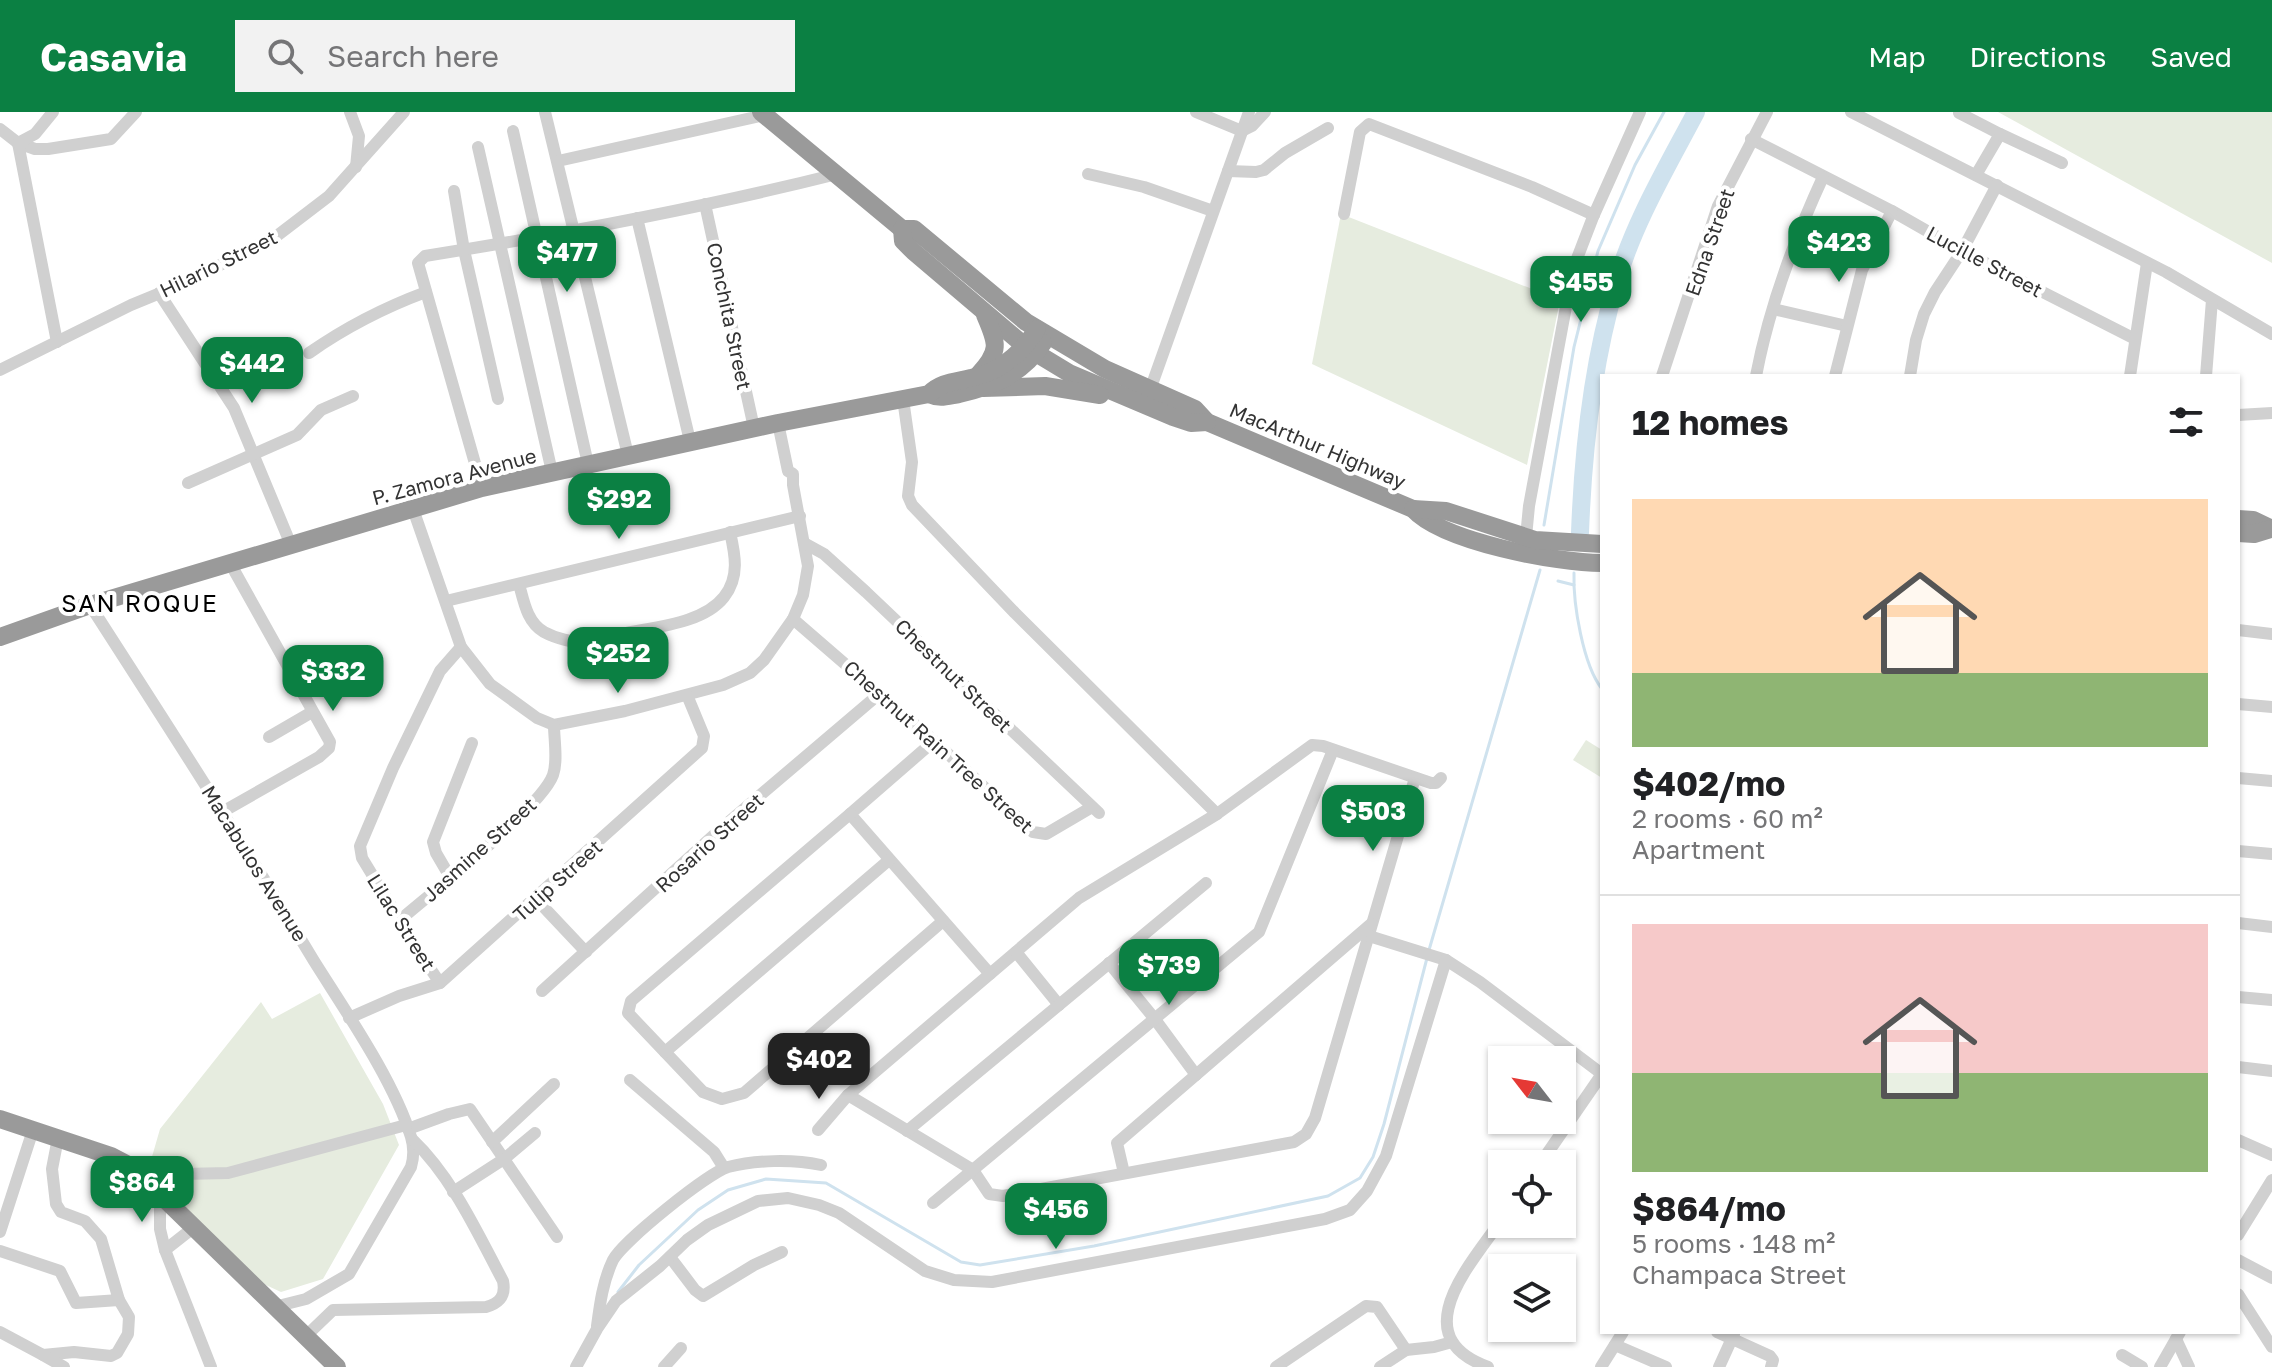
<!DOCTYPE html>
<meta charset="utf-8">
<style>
body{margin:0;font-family:"Golos Text",sans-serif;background:#f2f2f2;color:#202124;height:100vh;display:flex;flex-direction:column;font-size:30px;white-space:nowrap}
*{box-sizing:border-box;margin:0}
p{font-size:26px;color:#757577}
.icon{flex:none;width:44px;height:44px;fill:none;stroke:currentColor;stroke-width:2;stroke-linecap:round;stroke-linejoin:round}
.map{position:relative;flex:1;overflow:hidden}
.panel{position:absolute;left:1600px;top:262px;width:640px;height:960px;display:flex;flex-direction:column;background:#fff;border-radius:0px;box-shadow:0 2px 6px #0004}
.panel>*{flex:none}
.needle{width:52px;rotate:301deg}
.controls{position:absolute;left:1488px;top:934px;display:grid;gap:16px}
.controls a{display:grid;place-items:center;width:88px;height:88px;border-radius:0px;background:#fff;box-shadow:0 2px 6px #0004;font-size:40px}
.price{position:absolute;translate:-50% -68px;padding:0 18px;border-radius:16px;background:#0b8043;color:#fff;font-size:26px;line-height:52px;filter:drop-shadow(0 2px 4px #0008)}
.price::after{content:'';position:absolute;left:50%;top:48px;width:24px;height:18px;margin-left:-12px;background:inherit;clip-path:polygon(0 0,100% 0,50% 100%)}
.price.selected{background:#222;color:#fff}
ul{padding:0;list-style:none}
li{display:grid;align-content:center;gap:16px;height:424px;padding:0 32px}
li+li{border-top:2px solid #e0e0e0}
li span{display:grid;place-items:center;height:248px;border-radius:0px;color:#555}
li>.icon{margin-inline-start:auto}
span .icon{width:144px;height:144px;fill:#fffc;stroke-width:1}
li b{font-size:34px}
h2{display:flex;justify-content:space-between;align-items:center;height:96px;padding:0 32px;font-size:34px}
header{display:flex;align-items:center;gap:48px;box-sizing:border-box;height:112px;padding:0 40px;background:#0b8043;color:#fff}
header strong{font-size:38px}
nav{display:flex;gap:44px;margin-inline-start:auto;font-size:28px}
.search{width:560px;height:72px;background:#f2f2f2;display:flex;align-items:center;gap:20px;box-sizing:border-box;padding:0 28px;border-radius:0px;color:#757577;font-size:30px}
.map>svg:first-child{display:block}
</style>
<header>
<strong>Casavia</strong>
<div class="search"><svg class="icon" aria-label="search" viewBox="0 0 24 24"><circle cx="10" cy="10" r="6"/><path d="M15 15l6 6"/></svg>Search here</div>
<nav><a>Map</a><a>Directions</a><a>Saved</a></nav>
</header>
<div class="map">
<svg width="2272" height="1255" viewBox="0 0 2272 1255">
<rect width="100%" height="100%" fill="#fff"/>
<g fill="#e6ecdf">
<polygon points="1998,0 2272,0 2272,151"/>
<polygon points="1341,102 1560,188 1527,353 1312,252"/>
<polygon points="1586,628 1602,638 1602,666 1573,648"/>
<polygon points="320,881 383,992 399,1033 323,1167 281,1180 255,1168 147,1062 160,1017 261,890 272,907"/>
</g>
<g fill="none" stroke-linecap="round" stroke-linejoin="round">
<g stroke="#cfe2ee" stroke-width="3">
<polyline points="1544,413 1574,235 1598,139 1635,53 1664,0"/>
<path d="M1574 461C1573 492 1583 553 1602 577"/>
<polyline points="1558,469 1574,473"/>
<polyline points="1429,838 1540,458"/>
<polyline points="618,1180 639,1153 698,1098 728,1078 766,1067 826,1071 961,1150 980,1153 1094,1134 1328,1084 1360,1066 1373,1045 1384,1012 1427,846"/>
</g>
<path stroke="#cfe2ee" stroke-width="18" d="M1580 421C1583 337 1592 253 1616 172 1633 112 1667 55 1696 0"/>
<g stroke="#d0d0d0" stroke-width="12">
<polyline points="350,0 359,24 356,55"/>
<polyline points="545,0 628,343"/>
<polyline points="1196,0 1242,19 1252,14 1265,0"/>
<polyline points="1851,0 2166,160 2272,222"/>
<polyline points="1959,1 2000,22 1976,63"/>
<polyline points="0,17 18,31 35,37 48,37 111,27 136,0"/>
<polyline points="513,19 588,352"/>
<polyline points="2000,22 2062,51"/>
<polyline points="1751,27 1892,99 1962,139 2135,227"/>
<polyline points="18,31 57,230"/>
<polyline points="18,31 35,22 53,0"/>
<polyline points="478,35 552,360"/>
<polyline points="558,49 765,3"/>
<polyline points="1228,59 1256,60 1264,58 1285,41 1328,16"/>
<polyline points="1088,62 1144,75 1213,99"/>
<polyline points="454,79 464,138 498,287"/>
<polyline points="705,92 754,316"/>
<polyline points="1344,102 1360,20 1369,12 1532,75 1594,103"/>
<polyline points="637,106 690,329"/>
<polyline points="159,181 234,296 291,433"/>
<polyline points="1773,197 1847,214"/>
<path d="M309 241C346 215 383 196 426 180"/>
<polyline points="0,258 131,193 187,170 278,123 329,84 404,0"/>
<polyline points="1662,264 1718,94 1767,0"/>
<path d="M1756 264C1769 196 1794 128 1823 65"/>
<polyline points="1835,264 1862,158 1892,99"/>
<polyline points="1910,264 1916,228 1924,202 1935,180 1962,139 1997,73"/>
<polyline points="2130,264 2147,151"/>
<polyline points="2206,264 2212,188"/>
<polyline points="1150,278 1249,0"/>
<polyline points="903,287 912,350 908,384 912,393 1015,501 1217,702 1312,633 1323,634 1431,671 1436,671 1441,666"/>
<polyline points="2238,303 2272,301"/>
<polyline points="188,371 297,323 321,298 353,284"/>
<path d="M482 376 418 151 425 144C563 122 702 96 837 62"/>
<polyline points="413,397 461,535 490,572 537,606 554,613 625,599 723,573 750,561 764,548 793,507 803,483 808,454 793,373 793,362 788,359 778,311"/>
<polyline points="1526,425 1529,394 1573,157 1593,105 1640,0"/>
<polyline points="804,431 824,442 866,480 1099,701"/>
<path d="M519 472C524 490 527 510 544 520 555 526 573 531 585 530 597 530 610 525 622 522 653 515 703 512 724 485 740 465 735 442 730 420"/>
<polyline points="446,489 800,404"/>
<path d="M90 493C166 611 242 729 314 849 346 900 394 969 411 1025 414 1035 414 1045 411 1055L349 1162 306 1187 274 1195"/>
<polyline points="793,507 934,629 1033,720 1046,722 1092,695"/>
<polyline points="2238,518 2272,522"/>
<polyline points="2238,592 2272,595"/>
<polyline points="269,625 312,600"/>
<polyline points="934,629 850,702 990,862"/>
<polyline points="2238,666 2272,669"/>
<polyline points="224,699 319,645 329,636 330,630 230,451"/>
<polyline points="850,702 631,889 628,901 703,980 722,987 744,981 943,809"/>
<polyline points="1217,702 1079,786 848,983 973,1058 989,1082 1003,1084 1294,1030 1306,1022 1315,1006 1415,666"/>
<polyline points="2238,739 2272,742"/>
<polyline points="450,765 436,741 433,730 472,631"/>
<polyline points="536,787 586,840"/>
<path d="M400 808C431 781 541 696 553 663 558 649 554 627 554 613"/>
<polyline points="2238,811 2272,815"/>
<polyline points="1369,824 1446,848 1480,870 1602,962"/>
<polyline points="1016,840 1059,893"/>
<polyline points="1109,851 1154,906 1196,963"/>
<polyline points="440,871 421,843 362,746 360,734 393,656 440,559 461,535"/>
<polyline points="542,879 724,714 878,583"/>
<polyline points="2238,885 2272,888"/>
<polyline points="349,906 399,884 440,871 702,636 704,624 687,583"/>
<polyline points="665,940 889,748"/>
<polyline points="2238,955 2272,959"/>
<polyline points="630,968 714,1040 724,1056"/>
<polyline points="408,1017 449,1002 470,997 504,1047 535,1021"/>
<polyline points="818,1018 848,983"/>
<polyline points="907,1019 1206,771"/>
<polyline points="2238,1028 2272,1043"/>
<polyline points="492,1030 554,972"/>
<polyline points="1540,1052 1602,962"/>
<polyline points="132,1055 183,1062 228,1061 406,1013"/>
<polyline points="1124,1061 1117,1031 1371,812"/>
<polyline points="453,1080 504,1047 557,1125"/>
<polyline points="160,1082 160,1117 165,1138 211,1255"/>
<polyline points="933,1091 1259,820 1333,638"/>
<polyline points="0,1120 33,1018"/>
<polyline points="2238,1123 2272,1068"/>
<polyline points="165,1138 193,1116"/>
<polyline points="0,1139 60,1159 76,1191 119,1188"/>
<polyline points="670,1145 695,1178 703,1184 754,1153 782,1140"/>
<polyline points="2238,1148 2272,1166"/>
<polyline points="2238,1182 2272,1235"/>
<path d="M597 1214C600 1191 603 1169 613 1148 623 1129 708 1061 728 1055 755 1048 793 1047 821 1053"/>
<polyline points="0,1220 43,1243 74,1240 111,1244 117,1241 128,1222 129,1205 119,1188 101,1127 85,1109 61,1100 56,1092 52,1057 58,1026"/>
<polyline points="1717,1220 1770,1244 1773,1248 1771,1255"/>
<path d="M306 1224 333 1198 486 1195C500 1191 506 1184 503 1169 477 1120 452 1065 412 1027"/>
<polyline points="2176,1227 2189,1255"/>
<polyline points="1615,1233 1666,1255"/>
<polyline points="43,1243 64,1255"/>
<polyline points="2122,1243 2142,1255"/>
<polyline points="576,1255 597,1217 616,1189 660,1154 687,1128 708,1113 758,1089 788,1086 819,1093 839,1101 925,1159 954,1168 992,1170 1325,1107 1350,1098 1367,1079 1386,1044 1446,848"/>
<polyline points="664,1255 681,1236"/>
<polyline points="1276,1255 1366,1194 1377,1195 1406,1238"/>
<polyline points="1380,1255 1406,1238 1434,1235 1452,1230"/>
<path d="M1488 1255C1403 1224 1471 1152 1502 1107"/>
<polyline points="1601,1255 1623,1220"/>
<polyline points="1719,1255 1734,1222"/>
<polyline points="2160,1255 2180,1220"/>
</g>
<g stroke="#9a9a9a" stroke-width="18">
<path d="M761 0 902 117H914L1026 210 1105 257 1195 297 1207 310 1413 397C1443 430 1557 451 1602 451"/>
<polyline points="902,117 903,129 914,140 1026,235 1069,261 1173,305 1191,311 1207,310"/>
<path d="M979 262C1001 238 997 231 985 203"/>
<polyline points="983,276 1045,274 1100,283"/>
<path d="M929 282C940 287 947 284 959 282 994 274 1022 262 1043 231"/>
<polyline points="1413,397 1446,399 1535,428 1602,432"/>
<polyline points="2238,407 2253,408 2272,417"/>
<polyline points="2238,421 2254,422 2271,417"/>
<path d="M0 525 90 493 482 376 778 311 929 282C941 270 955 270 971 266 1000 260 1021 242 1037 217"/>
<polyline points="0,1007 111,1044 132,1055 337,1255"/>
<path d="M172 1094C169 1079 173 1072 183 1062"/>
</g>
</g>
<g text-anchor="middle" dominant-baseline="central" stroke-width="8" stroke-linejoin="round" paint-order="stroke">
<g font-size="20" fill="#333" stroke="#fff">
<text transform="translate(1709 130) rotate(-71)">Edna Street</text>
<text transform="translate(1985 149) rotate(28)">Lucille Street</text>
<text transform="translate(218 151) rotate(-26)">Hilario Street</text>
<text transform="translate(730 204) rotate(78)">Conchita Street</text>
<text transform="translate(1318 333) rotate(23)">MacArthur Highway</text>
<text transform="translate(454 364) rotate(-15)">P. Zamora Avenue</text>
<text transform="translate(954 563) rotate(44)">Chestnut Street</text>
<text transform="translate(939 634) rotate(42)">Chestnut Rain Tree Street</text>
<text transform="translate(709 730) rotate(-42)">Rosario Street</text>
<text transform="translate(479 737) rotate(-42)">Jasmine Street</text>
<text transform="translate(255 751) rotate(58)">Macabulos Avenue</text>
<text transform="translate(557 768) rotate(-42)">Tulip Street</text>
<text transform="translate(402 810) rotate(58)">Lilac Street</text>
</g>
<g font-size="24" letter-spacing="2" fill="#000" stroke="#fff">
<text x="140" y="490">SAN ROQUE</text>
</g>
</g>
</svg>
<div class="controls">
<a><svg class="needle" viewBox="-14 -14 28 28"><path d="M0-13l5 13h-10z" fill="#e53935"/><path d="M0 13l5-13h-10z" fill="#757577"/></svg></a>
<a><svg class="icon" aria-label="locate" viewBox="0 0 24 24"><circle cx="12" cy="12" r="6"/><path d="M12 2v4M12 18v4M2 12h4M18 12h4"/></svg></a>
<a><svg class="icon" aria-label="layers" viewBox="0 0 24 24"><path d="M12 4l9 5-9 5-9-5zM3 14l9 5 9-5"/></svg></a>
</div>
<b class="price" style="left:1839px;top:172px">$423</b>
<b class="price" style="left:567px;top:182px">$477</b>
<b class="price" style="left:1581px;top:212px">$455</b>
<b class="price" style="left:252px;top:293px">$442</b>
<b class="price" style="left:619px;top:429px">$292</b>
<b class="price" style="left:618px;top:583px">$252</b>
<b class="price" style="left:333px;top:601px">$332</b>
<b class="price" style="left:1373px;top:741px">$503</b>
<b class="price" style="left:1169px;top:895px">$739</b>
<b class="price selected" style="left:819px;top:989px">$402</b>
<b class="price" style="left:142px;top:1112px">$864</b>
<b class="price" style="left:1056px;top:1139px">$456</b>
<section class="panel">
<h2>12 homes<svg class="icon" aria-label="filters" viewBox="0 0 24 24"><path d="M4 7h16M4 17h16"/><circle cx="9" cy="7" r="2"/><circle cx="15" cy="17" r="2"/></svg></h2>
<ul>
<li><span style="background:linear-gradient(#ffd9b3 70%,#8fb573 0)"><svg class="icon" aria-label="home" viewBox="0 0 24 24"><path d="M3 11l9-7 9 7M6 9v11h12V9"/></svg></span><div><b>$402/mo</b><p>2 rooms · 60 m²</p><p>Apartment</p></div></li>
<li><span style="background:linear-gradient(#f6c9c9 60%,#8fb573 0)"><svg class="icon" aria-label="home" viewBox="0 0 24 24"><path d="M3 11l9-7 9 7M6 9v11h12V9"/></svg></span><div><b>$864/mo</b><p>5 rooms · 148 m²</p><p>Champaca Street</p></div></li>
</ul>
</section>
</div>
